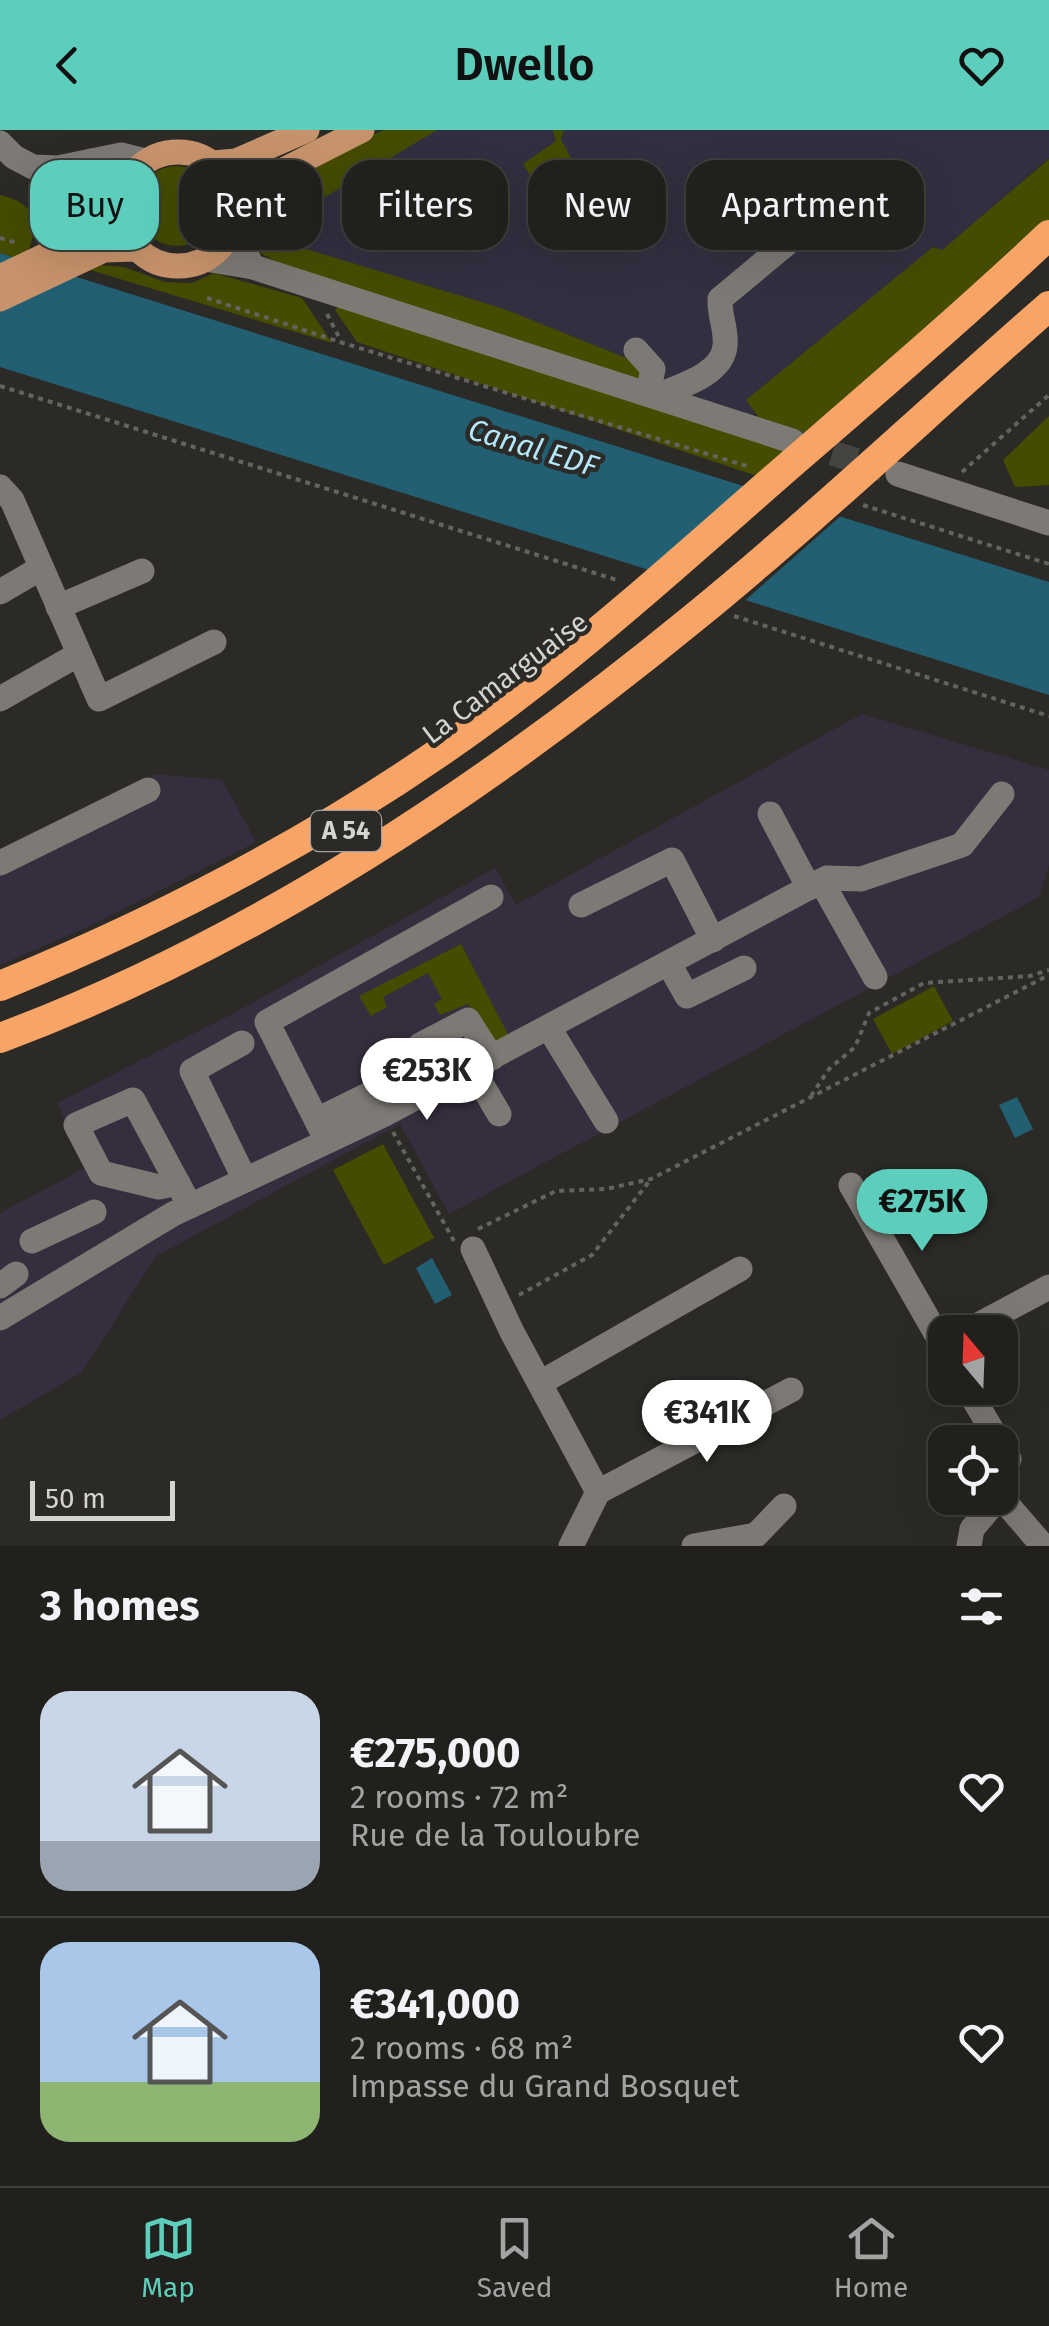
<!DOCTYPE html>
<meta charset="utf-8">
<style>
body{margin:0;font-family:"Fira Sans",sans-serif;background:#292825;color:#f1f3f6;height:100vh;display:flex;flex-direction:column;font-size:38px;white-space:nowrap}
*{box-sizing:border-box;margin:0}
p{font-size:32px;color:#a2a3a3}
.icon{flex:none;width:55px;height:55px;fill:none;stroke:currentColor;stroke-width:2;stroke-linecap:round;stroke-linejoin:round}
.map{position:relative;height:1416px;overflow:hidden}
.panel{display:flex;flex-direction:column;background:#21201c;flex:1}
.panel>*{flex:none}
.banner{position:absolute;left:30px;top:30px;width:990px;height:90px;display:flex;gap:20px}
.needle{width:65px;rotate:341deg}
.buttons{position:absolute;left:928px;top:1185px;display:grid;gap:20px}
.buttons a{display:grid;place-items:center;width:90px;height:90px;border-radius:20px;background:#21201c;box-shadow:0 10px 40px #0002,0 0 0 2px #3e3e3b;font-size:50px}
.scale{position:absolute;left:30px;bottom:25px;width:145px;box-sizing:border-box;padding-left:10px;border:5px solid #d5d4d1;border-top:0;font-size:28px;line-height:35px;white-space:nowrap;color:#d5d4d1;-webkit-text-stroke:8px #2c2a26;paint-order:stroke}
.price{position:absolute;translate:-50% -85px;padding:0 22px;border-radius:35px;background:#fff;color:#222;font-size:32px;line-height:65px;filter:drop-shadow(0 2px 5px #0008)}
.price::after{content:'';position:absolute;left:50%;top:60px;width:30px;height:22px;margin-left:-15px;background:inherit;clip-path:polygon(0 0,100% 0,50% 100%)}
.price.selected{background:#5ccebb;color:#111}
ul{padding:0;list-style:none}
li{display:flex;align-items:center;gap:30px;height:250px;padding:0 40px}
li+li{border-top:2px solid #3e3e3b}
li span{display:grid;place-items:center;flex:none;width:280px;height:200px;border-radius:30px;color:#555}
li>.icon{margin-inline-start:auto}
span .icon{width:120px;height:120px;fill:#fffc;stroke-width:1}
li b{font-size:42px}
h2{display:flex;justify-content:space-between;align-items:center;height:120px;padding:0 40px;font-size:42px}
.pill{padding:0 35px;border-radius:30px;background:#21201c;box-shadow:0 10px 40px #0002,0 0 0 2px #3e3e3b;font-size:35px;line-height:90px}
.pill.selected{background:#5ccebb;color:#111}
header{display:flex;justify-content:space-between;align-items:center;height:130px;padding:0 40px;background:#5ccebb;color:#111;font-size:45px;font-weight:600}
.dock{display:flex;justify-content:space-around;align-items:center;height:140px;border-top:2px solid #3e3e3b;background:#21201c;font-size:28px;color:#a2a3a3}
.dock a{display:grid;justify-items:center;gap:5px}
.dock .selected{color:#5ccebb}
.map>svg:first-child{display:block}
</style>
<header><svg class="icon" aria-label="back" viewBox="0 0 24 24"><path d="M15 5l-7 7 7 7"/></svg>Dwello<svg class="icon" aria-label="heart" viewBox="0 0 24 24"><path d="M12 20l-8-8c-3-5 5-10 8-4 3-6 11-1 8 4z"/></svg></header>
<div class="map">
<svg width="1049" height="1416" viewBox="0 0 1049 1416">
<rect width="100%" height="100%" fill="#2c2a26"/>
<polygon fill="#322f40" points="384,0 1049,0 1049,28 749,288 276,132 249,94"/>
<g fill="#362e3e">
<polygon points="862,584 1049,640 1049,734 1039,767 449,1084 400,994 156,1126 82,1242 0,1290 0,1083 87,1037 57,973 234,883 495,738 516,775"/>
<polygon points="156,644 222,650 256,712 94,794 0,835 0,722"/>
</g>
<g fill="#454c00">
<path d="M384 0H437L290 88 285 103 293 115 504 179 641 234 639 251 276 132 254 119C251 103 247 89 255 73 267 50 357 12 384 0Z"/>
<polygon points="553,0 564,0 561,9 572,30 533,50 523,34 556,11"/>
<polygon points="1049,29 1049,91 798,311 767,299 746,270 933,117 942,120"/>
<circle cx="177" cy="76" r="40"/>
<path d="M0 65C20 70 28 75 37 94L25 131 0 123Z"/>
<polygon points="100,135 124,137 165,152 192,153 214,143 302,168 332,213 90,140"/>
<polygon points="340,175 787,320 760,347 357,212 335,180"/>
<polygon points="1049,286 1049,355 1015,357 1003,330"/>
<polygon points="461,814 510,908 494,916 468,874 440,885 434,874 442,869 428,843 383,867 387,877 371,886 359,866"/>
<polygon points="934,856 953,891 892,924 873,889"/>
<polygon points="408,908 425,928 468,908 478,924 412,960 390,918"/>
<polygon points="383,1014 434,1108 384,1135 333,1040"/>
</g>
<g fill="#235f73">
<polygon points="0,123 1049,452 1049,565 0,237"/>
<polygon points="1017,967 1033,999 1015,1008 999,975"/>
<polygon points="432,1128 452,1165 435,1174 416,1138"/>
</g>
<polygon fill="#2c2a26" points="756,355 844,383 741,474 648,445"/>
<g fill="none" stroke-linecap="round" stroke-linejoin="round">
<polyline stroke="#454440" stroke-width="25" stroke-dasharray="25 12" stroke-linecap="butt" points="797,312 883,339"/>
<g stroke="#64635f" stroke-width="4" stroke-dasharray="5 5" stroke-linecap="butt">
<polyline points="0,108 17,113"/>
<polyline points="207,168 343,213 750,337"/>
<polyline points="327,184 341,211"/>
<polyline points="0,256 620,451"/>
<polyline points="962,342 1049,265"/>
<polyline points="863,375 1049,434"/>
<polyline points="734,486 1049,586"/>
<polyline points="811,966 829,939 855,917 869,883 924,853 1030,846 1049,840"/>
<polyline points="393,1002 454,1111"/>
<polyline points="478,1099 556,1061 606,1059 651,1049 1049,845"/>
<polyline points="519,1165 592,1125 651,1049"/>
</g>
<g stroke="#7d7a75" stroke-width="25">
<polyline points="0,13 14,27 33,37 58,38 121,25 145,31"/>
<polyline points="91,31 111,42 124,58"/>
<polyline points="231,99 253,137"/>
<polyline points="205,129 253,137 792,311"/>
<polyline points="636,220 653,239 648,263"/>
<path d="M657 266C680 256 722 245 725 216 727 200 719 185 720 169L833 75 849 71 867 77"/>
<polyline points="898,344 1049,393"/>
<polyline points="0,357 12,370 99,569 214,512"/>
<polyline points="0,462 41,438"/>
<polyline points="58,477 142,441"/>
<polyline points="0,569 79,524"/>
<polyline points="770,684 809,758"/>
<polyline points="0,733 148,660"/>
<polyline points="821,751 875,847"/>
<polyline points="581,775 672,730 713,810"/>
<polyline points="669,834 687,866 744,838"/>
<polyline points="549,898 606,991"/>
<polyline points="242,913 192,941 245,1050"/>
<polyline points="420,915 468,890 492,928"/>
<polyline points="472,938 499,984"/>
<polyline points="317,990 400,949"/>
<polyline points="327,1011 267,892 491,767"/>
<polyline points="178,1053 159,1057 101,1043 76,995 133,970 190,1076"/>
<polyline points="851,1055 945,1219"/>
<polyline points="32,1111 94,1082"/>
<polyline points="473,1119 512,1202 598,1362 571,1416"/>
<polyline points="0,1156 16,1144"/>
<polyline points="0,1188 173,1084 383,985 827,748 861,749 962,715 1002,664"/>
<polyline points="965,1202 1049,1157"/>
<polyline points="540,1253 740,1139"/>
<polyline points="967,1258 999,1312"/>
<polyline points="1000,1314 1009,1329 1000,1364"/>
<polyline points="598,1362 791,1260"/>
<polyline points="1000,1366 1043,1416"/>
<polyline points="694,1416 756,1405 784,1376"/>
<polyline points="969,1416 972,1399 998,1368"/>
</g>
<g stroke="#c7936c" stroke-width="25">
<circle cx="178" cy="79" r="57"/>
<polyline points="213,33 236,31 307,0"/>
<polyline points="235,75 258,53 362,0"/>
<path d="M0 147C42 126 90 109 121 73"/>
<polyline points="0,169 104,120 137,119"/>
</g>
<g stroke="#f8a466" stroke-width="30">
<path d="M0 856C186 780 366 683 525 560 614 491 698 415 784 340 873 263 963 186 1049 105"/>
<path d="M0 908C256 812 486 658 696 486 817 387 931 279 1049 176"/>
</g>
</g>
<g text-anchor="middle" dominant-baseline="central" stroke-width="9" stroke-linejoin="round" paint-order="stroke">
<rect fill="#2c2a26" stroke="#a2a19e" stroke-width="2.5" x="311" y="681" width="70" height="40" rx="8"/>
<g font-size="25" font-weight="bold" fill="#d5d4d1">
<text x="346" y="701">A 54</text>
</g>
<g font-size="28" fill="#d5d4d1" stroke="#2c2a26">
<text transform="translate(505 548) rotate(-37)">La Camarguaise</text>
</g>
<g font-size="30" font-style="italic" fill="#b5e7fb" stroke="#2c2a26">
<text transform="translate(533 318) rotate(17)">Canal EDF</text>
</g>
</g>
</svg>
<div class="buttons">
<a><svg class="needle" viewBox="-14 -14 28 28"><path d="M0-13l5 13h-10z" fill="#e53935"/><path d="M0 13l5-13h-10z" fill="#a2a3a3"/></svg></a>
<a><svg class="icon" aria-label="locate" viewBox="0 0 24 24"><circle cx="12" cy="12" r="6"/><path d="M12 2v4M12 18v4M2 12h4M18 12h4"/></svg></a>
</div>
<div class="scale">50 m</div>
<b class="price" style="left:427px;top:993px">€253K</b>
<b class="price selected" style="left:922px;top:1124px">€275K</b>
<b class="price" style="left:707px;top:1335px">€341K</b>
<div class="banner">
<a class="pill selected">Buy</a>
<a class="pill">Rent</a>
<a class="pill">Filters</a>
<a class="pill">New</a>
<a class="pill">Apartment</a>
</div>
</div>
<section class="panel">
<h2>3 homes<svg class="icon" aria-label="filters" viewBox="0 0 24 24"><path d="M4 7h16M4 17h16"/><circle cx="9" cy="7" r="2"/><circle cx="15" cy="17" r="2"/></svg></h2>
<ul>
<li><span style="background:linear-gradient(#c9d6e8 75%,#9aa5b1 0)"><svg class="icon" aria-label="home" viewBox="0 0 24 24"><path d="M3 11l9-7 9 7M6 9v11h12V9"/></svg></span><div><b>€275,000</b><p>2 rooms · 72 m²</p><p>Rue de la Touloubre</p></div><svg class="icon" aria-label="heart" viewBox="0 0 24 24"><path d="M12 20l-8-8c-3-5 5-10 8-4 3-6 11-1 8 4z"/></svg></li>
<li><span style="background:linear-gradient(#a9c7e8 70%,#8fb573 0)"><svg class="icon" aria-label="home" viewBox="0 0 24 24"><path d="M3 11l9-7 9 7M6 9v11h12V9"/></svg></span><div><b>€341,000</b><p>2 rooms · 68 m²</p><p>Impasse du Grand Bosquet</p></div><svg class="icon" aria-label="heart" viewBox="0 0 24 24"><path d="M12 20l-8-8c-3-5 5-10 8-4 3-6 11-1 8 4z"/></svg></li>
</ul>
</section>
<nav class="dock">
<a class="selected"><svg class="icon" aria-label="map" viewBox="0 0 24 24"><path d="M3 6l6-2 6 2 6-2v14l-6 2-6-2-6 2zM9 4v14M15 6v14"/></svg>Map</a>
<a><svg class="icon" aria-label="saved" viewBox="0 0 24 24"><path d="M7 4h10v16l-5-4-5 4z"/></svg>Saved</a>
<a><svg class="icon" aria-label="home" viewBox="0 0 24 24"><path d="M3 11l9-7 9 7M6 9v11h12V9"/></svg>Home</a>
</nav>
